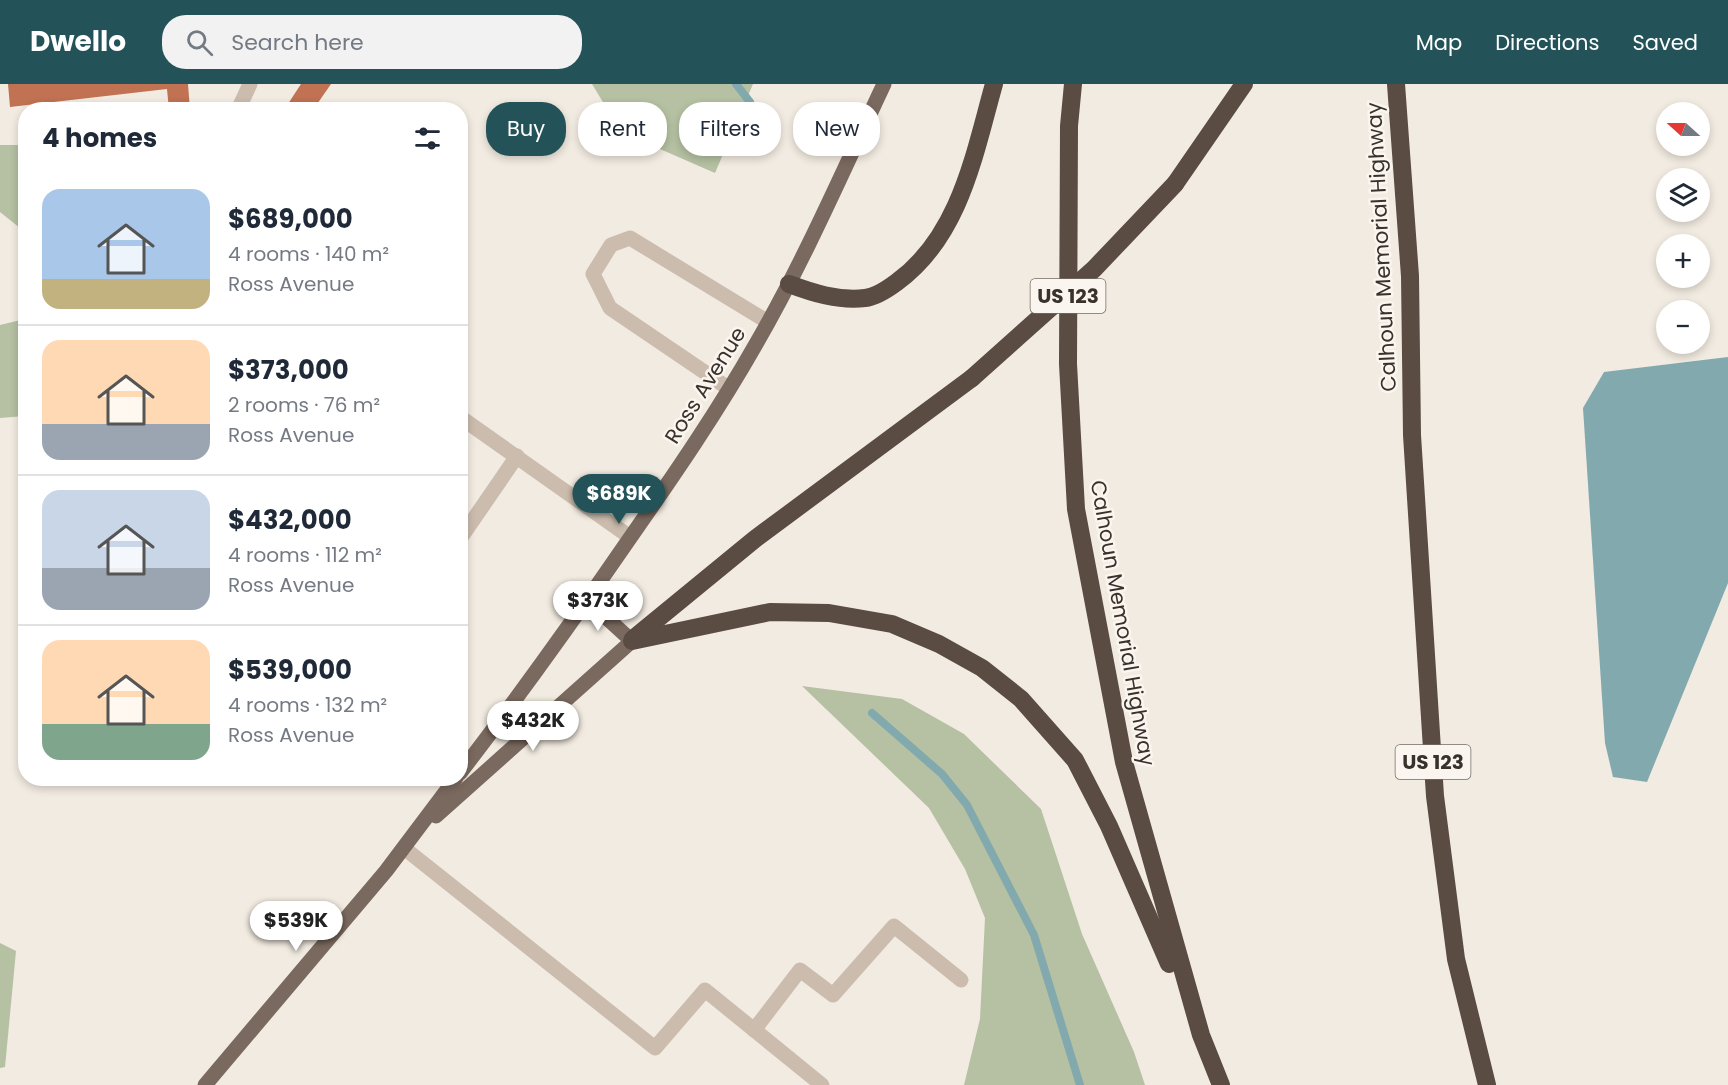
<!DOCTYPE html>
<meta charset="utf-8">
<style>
body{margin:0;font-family:Poppins,sans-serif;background:#f2f2f3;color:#1f2937;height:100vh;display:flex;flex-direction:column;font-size:22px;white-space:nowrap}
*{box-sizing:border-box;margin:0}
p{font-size:20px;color:#747a83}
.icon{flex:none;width:33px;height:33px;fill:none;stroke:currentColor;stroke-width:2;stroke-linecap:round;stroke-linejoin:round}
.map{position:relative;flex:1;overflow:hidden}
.drawer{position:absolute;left:18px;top:18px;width:450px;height:684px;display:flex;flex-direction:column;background:#fff;border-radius:24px;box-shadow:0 3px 9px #0003}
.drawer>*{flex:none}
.banner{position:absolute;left:486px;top:18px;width:570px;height:54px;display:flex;gap:12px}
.needle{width:39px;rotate:291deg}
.fabs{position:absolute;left:1656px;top:18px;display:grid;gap:12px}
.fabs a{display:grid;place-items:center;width:54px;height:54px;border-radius:50%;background:#fff;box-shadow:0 3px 9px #0003;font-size:30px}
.price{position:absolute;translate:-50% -51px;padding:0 14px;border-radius:21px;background:#fff;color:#222;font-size:20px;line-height:39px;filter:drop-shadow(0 2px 3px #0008)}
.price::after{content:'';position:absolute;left:50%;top:36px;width:18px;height:14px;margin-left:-9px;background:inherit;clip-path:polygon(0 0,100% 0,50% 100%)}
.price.active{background:#235359;color:#fff}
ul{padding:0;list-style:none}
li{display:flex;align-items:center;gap:18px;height:150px;padding:0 24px}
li+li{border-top:2px solid #e0e1e3}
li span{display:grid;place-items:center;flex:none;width:168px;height:120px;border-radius:18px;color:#555}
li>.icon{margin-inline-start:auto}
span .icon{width:72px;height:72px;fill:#fffc;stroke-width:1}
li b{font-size:26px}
h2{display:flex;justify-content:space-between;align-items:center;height:72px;padding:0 24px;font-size:26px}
.pill{padding:0 21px;border-radius:24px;background:#fff;box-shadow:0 3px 9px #0003;font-size:21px;line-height:54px}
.pill.active{background:#235359;color:#fff}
header{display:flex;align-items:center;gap:36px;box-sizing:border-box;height:84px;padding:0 30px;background:#235359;color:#fff}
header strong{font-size:28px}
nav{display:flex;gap:33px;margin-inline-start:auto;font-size:21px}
.search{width:420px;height:54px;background:#f2f2f3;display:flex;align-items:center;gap:15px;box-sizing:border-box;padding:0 21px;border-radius:24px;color:#747a83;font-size:22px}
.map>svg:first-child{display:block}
</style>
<header>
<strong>Dwello</strong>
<div class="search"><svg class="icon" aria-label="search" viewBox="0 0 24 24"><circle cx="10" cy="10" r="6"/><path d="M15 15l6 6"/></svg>Search here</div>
<nav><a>Map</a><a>Directions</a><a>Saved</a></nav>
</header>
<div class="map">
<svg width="1728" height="1001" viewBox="0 0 1728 1001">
<rect width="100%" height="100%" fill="#f2ebe1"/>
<g fill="#b5c1a2">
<polygon points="592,0 753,0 715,89 621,48"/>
<polygon points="0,61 25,61 25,148 0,128"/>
<polygon points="25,235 25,332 0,334 0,241"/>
<polygon points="802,602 902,615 964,650 1041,725 1082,850 1134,968 1145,1001 964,1001 980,935 985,834 965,785 929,724"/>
<polygon points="0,859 16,867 5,983 0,984"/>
</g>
<polygon fill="#82aaae" points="1728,273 1728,499 1647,698 1613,693 1605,659 1583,324 1604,288"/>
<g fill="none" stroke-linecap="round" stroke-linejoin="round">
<g stroke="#82aaae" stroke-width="8">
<polyline points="736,0 750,18"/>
<polyline points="872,629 942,690 967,721 1034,851 1080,1001"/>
</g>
</g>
<g fill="#c07252">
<polygon points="8,0 188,0 190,26 169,26 167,5 10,23"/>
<polygon points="301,0 331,0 313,26 284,26"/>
</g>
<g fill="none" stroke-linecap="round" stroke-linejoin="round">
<g stroke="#cbbcad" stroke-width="15">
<polyline points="238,26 250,0"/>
<polyline points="728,304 610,224 593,190 611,161 630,154 768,238"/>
<polyline points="460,333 630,453"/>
<polyline points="460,455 517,372"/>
<polyline points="404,764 655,964 705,906 822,1001"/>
<polyline points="754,946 800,886 833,911 894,842 961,896"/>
</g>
<g stroke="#7a695e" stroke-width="15">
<path d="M460 689C519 612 575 534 630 454 674 391 718 327 756 260 804 177 843 87 884 0"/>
<polyline points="436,732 632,557 587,516"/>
<polyline points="205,1001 386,787 456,694"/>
</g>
<g stroke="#5a4b43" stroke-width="18">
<polyline points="1073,0 1069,42 1068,280 1076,425 1124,678 1201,951 1221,1001"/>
<polyline points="1396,0 1410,192 1412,351 1435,712 1456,875 1487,1001"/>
<polyline points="1175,100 1244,0"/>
<path d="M789 200C813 209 838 217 865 214 875 213 889 204 897 198 960 152 974 71 994 0"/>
<polyline points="633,555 755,455 972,294"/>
<polyline points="632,557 770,528 829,529 892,540 939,560 982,584 1021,615 1075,676 1109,742 1169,880"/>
</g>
<polyline stroke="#5a4b43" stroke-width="18" points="972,294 1094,185 1175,100"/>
</g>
<g text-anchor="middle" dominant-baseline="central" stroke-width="5" stroke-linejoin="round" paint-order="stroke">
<g fill="#faf5ee" stroke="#736c66" stroke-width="1.5">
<rect x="1030.5" y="195" width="75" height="34" rx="4.5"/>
<rect x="1395.5" y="661" width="75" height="34" rx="4.5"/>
</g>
<g font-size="20" font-weight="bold" fill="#39312c">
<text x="1068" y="212">US 123</text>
<text x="1433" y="678">US 123</text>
</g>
<g font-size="21" fill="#39312c" stroke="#faf5ee">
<text transform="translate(1381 163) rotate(-93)">Calhoun Memorial Highway</text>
<text transform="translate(705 301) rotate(-58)">Ross Avenue</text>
<text transform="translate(1123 539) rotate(80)">Calhoun Memorial Highway</text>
</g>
</g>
</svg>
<div class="fabs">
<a><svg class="needle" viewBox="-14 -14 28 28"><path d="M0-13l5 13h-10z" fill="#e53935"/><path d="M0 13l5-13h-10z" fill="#747a83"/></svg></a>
<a><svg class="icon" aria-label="layers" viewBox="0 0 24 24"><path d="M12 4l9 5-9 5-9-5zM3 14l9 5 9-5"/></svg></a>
<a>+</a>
<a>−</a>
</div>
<b class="price active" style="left:619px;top:441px">$689K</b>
<b class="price" style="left:598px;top:548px">$373K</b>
<b class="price" style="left:533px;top:668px">$432K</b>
<b class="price" style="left:296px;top:868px">$539K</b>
<div class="banner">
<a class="pill active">Buy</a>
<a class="pill">Rent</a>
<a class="pill">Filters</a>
<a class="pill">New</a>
</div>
<section class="drawer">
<h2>4 homes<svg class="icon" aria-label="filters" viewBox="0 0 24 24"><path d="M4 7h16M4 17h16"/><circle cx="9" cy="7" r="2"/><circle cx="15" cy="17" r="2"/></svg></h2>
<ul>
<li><span style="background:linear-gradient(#a9c7e8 75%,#c2b280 0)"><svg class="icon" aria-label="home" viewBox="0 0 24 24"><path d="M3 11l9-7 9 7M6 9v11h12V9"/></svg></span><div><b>$689,000</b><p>4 rooms · 140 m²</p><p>Ross Avenue</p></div></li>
<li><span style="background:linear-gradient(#ffd9b3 70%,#9aa5b1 0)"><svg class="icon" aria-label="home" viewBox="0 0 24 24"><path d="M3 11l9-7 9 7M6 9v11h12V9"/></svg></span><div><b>$373,000</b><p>2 rooms · 76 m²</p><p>Ross Avenue</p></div></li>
<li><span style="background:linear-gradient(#c9d6e8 65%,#9aa5b1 0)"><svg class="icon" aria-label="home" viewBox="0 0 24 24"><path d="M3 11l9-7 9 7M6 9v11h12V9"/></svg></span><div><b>$432,000</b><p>4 rooms · 112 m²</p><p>Ross Avenue</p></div></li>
<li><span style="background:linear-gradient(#ffd9b3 70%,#7fa58c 0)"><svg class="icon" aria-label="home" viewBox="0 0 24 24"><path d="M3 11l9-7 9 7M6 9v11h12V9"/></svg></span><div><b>$539,000</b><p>4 rooms · 132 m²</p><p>Ross Avenue</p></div></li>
</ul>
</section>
</div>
